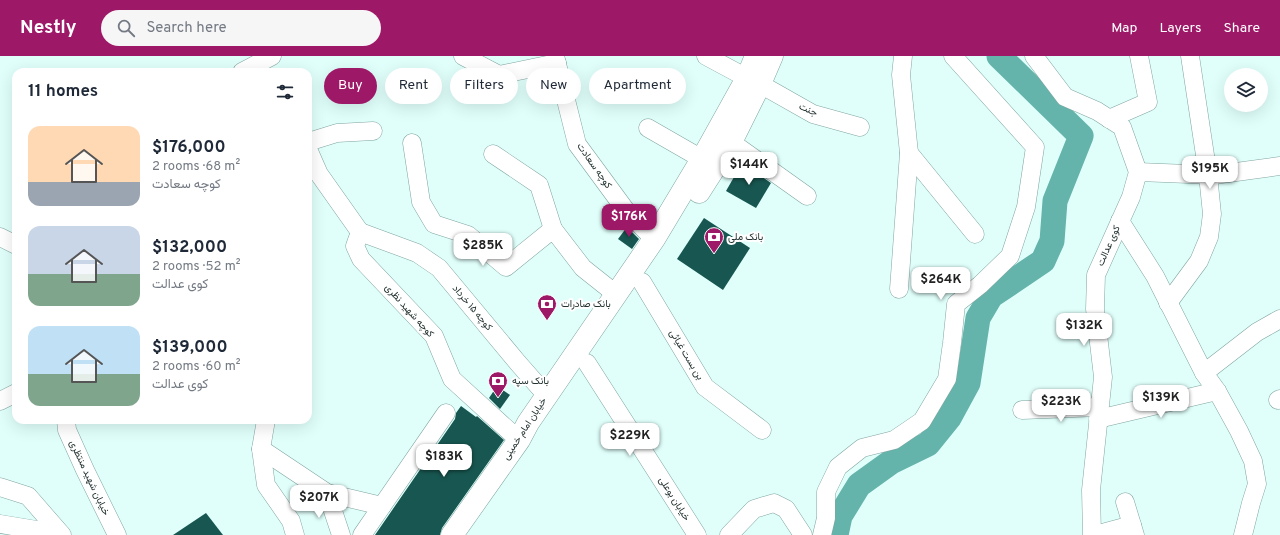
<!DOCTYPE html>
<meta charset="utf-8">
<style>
body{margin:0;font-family:Overpass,Vazirmatn,sans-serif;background:#f6f6f7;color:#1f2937;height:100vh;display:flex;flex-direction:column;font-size:15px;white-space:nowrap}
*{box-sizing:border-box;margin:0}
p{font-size:13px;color:#747a83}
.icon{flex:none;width:22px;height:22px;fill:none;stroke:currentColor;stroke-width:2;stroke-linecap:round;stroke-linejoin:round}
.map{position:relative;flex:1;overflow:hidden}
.drawer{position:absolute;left:12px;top:12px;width:300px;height:356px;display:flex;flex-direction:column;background:#fff;border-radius:12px;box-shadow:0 4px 16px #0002}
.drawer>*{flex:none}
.hud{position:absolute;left:324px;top:12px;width:380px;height:36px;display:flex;gap:8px}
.buttons{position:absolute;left:1224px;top:12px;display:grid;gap:8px}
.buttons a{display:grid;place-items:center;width:44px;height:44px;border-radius:50%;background:#fff;box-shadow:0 4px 16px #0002;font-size:20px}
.price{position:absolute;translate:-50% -34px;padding:0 9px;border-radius:8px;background:#fff;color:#222;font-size:13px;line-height:26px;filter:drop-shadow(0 1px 2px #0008)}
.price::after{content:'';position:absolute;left:50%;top:24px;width:12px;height:9px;margin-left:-6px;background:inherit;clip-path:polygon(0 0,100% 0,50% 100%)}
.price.on{background:#9e1868;color:#fff}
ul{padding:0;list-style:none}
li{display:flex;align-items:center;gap:12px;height:100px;padding:0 16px}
li span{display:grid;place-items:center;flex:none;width:112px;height:80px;border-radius:12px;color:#555}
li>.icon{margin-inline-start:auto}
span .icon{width:48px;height:48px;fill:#fffc;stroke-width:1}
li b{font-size:17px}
h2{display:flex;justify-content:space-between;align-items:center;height:48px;padding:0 16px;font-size:17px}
.tag{padding:0 14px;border-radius:18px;background:#fff;box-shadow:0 4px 16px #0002;font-size:14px;line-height:36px}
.tag.on{background:#9e1868;color:#fff}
header{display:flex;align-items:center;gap:24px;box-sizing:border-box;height:56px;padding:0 20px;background:#9e1868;color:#fff}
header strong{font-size:19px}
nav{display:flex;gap:22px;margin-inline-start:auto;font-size:14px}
.search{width:280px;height:36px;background:#f6f6f7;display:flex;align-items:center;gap:10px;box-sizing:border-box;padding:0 14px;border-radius:22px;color:#747a83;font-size:15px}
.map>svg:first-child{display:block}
</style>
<header>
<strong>Nestly</strong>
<div class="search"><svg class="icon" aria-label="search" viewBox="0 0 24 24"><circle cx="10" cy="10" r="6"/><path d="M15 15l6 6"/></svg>Search here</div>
<nav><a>Map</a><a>Layers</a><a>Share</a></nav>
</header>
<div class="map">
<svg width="1280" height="479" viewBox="0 0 1280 479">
<rect width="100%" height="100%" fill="#e0fffb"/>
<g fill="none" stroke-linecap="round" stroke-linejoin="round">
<polyline stroke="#65b4ab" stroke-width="25" points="836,479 840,460 859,429 891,406 928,388 949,362 968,327 978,262 991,240 1043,205 1052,185 1055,145 1081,80 999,0"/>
</g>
<g fill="#185751">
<polygon points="742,107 771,127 756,152 726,135"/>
<polygon points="704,162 750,192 723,234 677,203"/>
<polygon points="627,171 639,183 632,193 618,183"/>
<polygon points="497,330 510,339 500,353 489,342"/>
<polygon points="461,350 476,361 477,360 504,384 442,472 440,479 375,479 455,363 456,357"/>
<polygon points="206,457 223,479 173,479"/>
</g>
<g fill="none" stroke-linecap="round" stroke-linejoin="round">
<defs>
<g id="minor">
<polyline points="463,0 499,19 557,7"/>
<polyline points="555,0 577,88 627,156 654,183"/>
<polyline points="706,0 747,22"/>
<polyline points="1034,0 1065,41 1097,55 1122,71 1138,116 1131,141 1096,219 1095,253 1103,321 1091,434 1092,479"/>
<polyline points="242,16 272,0"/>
<polyline points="760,28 813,58 860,71"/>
<polyline points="1109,63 1148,46 1139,0"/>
<polyline points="648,72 702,103"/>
<polyline points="308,86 337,77 373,75"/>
<polyline points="731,86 807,140"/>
<polyline points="412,87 421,146 434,168 468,179 506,211 553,173 583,212 617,239"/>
<polyline points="308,93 319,118 360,176"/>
<polyline points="909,97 975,178"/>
<polyline points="493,98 539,129 553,173"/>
<polyline points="1138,116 1214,119 1280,110"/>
<polyline points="1120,165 1155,220 1204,317 1217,335 1239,375 1253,405 1257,428 1251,447 1243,479"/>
<polyline points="360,176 355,190 361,203 434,280 452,323 519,384"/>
<polyline points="360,176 417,197 439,212 518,307 547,340"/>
<polyline points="0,181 16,189"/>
<polyline points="642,226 705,331 762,374"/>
<polyline points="899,233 909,97 901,19 903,0"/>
<polyline points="1168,247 1199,205 1209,181 1212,158 1208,119 1190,0"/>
<polyline points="587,307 697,479"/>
<polyline points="1204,317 1257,276 1280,263"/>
<polyline points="1278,344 1280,343"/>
<polyline points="0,345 16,337"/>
<polyline points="1022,354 1099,351"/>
<polyline points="1098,363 1217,335"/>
<polyline points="66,364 67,374 85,414 117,479"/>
<polyline points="266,364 261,393 266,429 291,465 295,479"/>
<polyline points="261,393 327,437 382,450"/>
<polyline points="0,431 28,440 62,479"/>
<polyline points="327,437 341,479"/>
<polyline points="1125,446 1135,479"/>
<polyline points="0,468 61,478"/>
<polyline points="362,479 446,357"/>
<polyline points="729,479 754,453 774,447 786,453 803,479"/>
<polyline points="822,479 826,462 826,436 838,411 862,392 894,384 922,365 947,323 952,287 956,248 980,229 1010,200 1026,151 1035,91 953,0"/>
<polyline points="1095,479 1132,469"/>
</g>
<g id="major">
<polyline points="699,136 731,86 760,28 772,0"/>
<polyline points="452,479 519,384 528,367 654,183 702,103 747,22 756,0"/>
</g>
</defs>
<use href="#minor" stroke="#80a5a0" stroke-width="19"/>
<use href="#major" stroke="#80a5a0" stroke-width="23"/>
<use href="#minor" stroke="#fff" stroke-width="18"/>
<use href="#major" stroke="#fff" stroke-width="22"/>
</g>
<defs>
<symbol id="bank-pin" viewBox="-11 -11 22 30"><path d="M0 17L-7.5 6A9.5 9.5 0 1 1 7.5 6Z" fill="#9e1868" stroke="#fff"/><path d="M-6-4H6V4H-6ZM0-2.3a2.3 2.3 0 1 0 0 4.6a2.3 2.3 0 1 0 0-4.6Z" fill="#fff"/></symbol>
</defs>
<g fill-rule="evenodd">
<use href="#bank-pin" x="703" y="170" width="22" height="30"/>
<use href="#bank-pin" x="536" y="237" width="22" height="30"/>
<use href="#bank-pin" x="487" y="314" width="22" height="30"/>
</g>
<g text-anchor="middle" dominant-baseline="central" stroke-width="4" stroke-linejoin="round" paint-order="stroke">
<g font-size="10" fill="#233230" stroke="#fff">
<text transform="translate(808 54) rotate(25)">جنت</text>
<text transform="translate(594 110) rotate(55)">کوچه سعادت</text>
<text transform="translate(1109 190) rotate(-66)">کوی عدالت</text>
<text transform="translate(472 252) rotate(50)">کوچه ۱۵ خرداد</text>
<text transform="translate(409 255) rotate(48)">کوچه شهید نظری</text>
<text transform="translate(686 299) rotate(59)">بن بست غیاثی</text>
<text transform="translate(525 373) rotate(-57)">خیابان امام خمینی</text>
<text transform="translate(89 422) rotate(65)">خیابان شهید منتظری</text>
<text transform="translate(674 443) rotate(58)">خیابان بوعلی</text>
</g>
<g font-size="10" fill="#233230" stroke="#fff" text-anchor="start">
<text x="728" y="181">بانک ملی</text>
<text x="561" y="248">بانک صادرات</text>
<text x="512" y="325">بانک سپه</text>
</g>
</g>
</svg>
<div class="buttons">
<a><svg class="icon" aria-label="layers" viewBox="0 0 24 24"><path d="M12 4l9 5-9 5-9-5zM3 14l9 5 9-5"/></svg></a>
</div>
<b class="price" style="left:749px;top:130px">$144K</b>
<b class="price" style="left:1210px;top:134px">$195K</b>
<b class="price on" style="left:629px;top:182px">$176K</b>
<b class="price" style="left:483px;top:211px">$285K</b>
<b class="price" style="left:941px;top:245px">$264K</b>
<b class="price" style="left:1084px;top:291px">$132K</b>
<b class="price" style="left:1161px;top:363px">$139K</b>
<b class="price" style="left:1061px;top:367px">$223K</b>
<b class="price" style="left:630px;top:401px">$229K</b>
<b class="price" style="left:444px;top:422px">$183K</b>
<b class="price" style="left:319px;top:463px">$207K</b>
<div class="hud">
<a class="tag on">Buy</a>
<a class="tag">Rent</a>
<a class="tag">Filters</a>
<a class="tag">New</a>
<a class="tag">Apartment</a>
</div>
<section class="drawer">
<h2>11 homes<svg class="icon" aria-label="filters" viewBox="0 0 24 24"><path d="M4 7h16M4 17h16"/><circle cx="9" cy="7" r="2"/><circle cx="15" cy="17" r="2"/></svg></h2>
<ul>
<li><span style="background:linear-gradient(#ffd9b3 70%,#9aa5b1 0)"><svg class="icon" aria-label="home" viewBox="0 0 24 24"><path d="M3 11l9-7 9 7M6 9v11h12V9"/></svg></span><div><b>$176,000</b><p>2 rooms · 68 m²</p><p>کوچه سعادت</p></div></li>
<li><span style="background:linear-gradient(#c9d6e8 60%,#7fa58c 0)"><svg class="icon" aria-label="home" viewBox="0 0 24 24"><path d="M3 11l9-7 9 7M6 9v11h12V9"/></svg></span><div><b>$132,000</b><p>2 rooms · 52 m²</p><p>کوی عدالت</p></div></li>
<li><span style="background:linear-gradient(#bfe0f5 60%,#7fa58c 0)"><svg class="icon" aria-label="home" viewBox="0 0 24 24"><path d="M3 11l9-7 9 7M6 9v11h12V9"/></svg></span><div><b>$139,000</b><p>2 rooms · 60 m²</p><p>کوی عدالت</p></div></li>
</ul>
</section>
</div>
